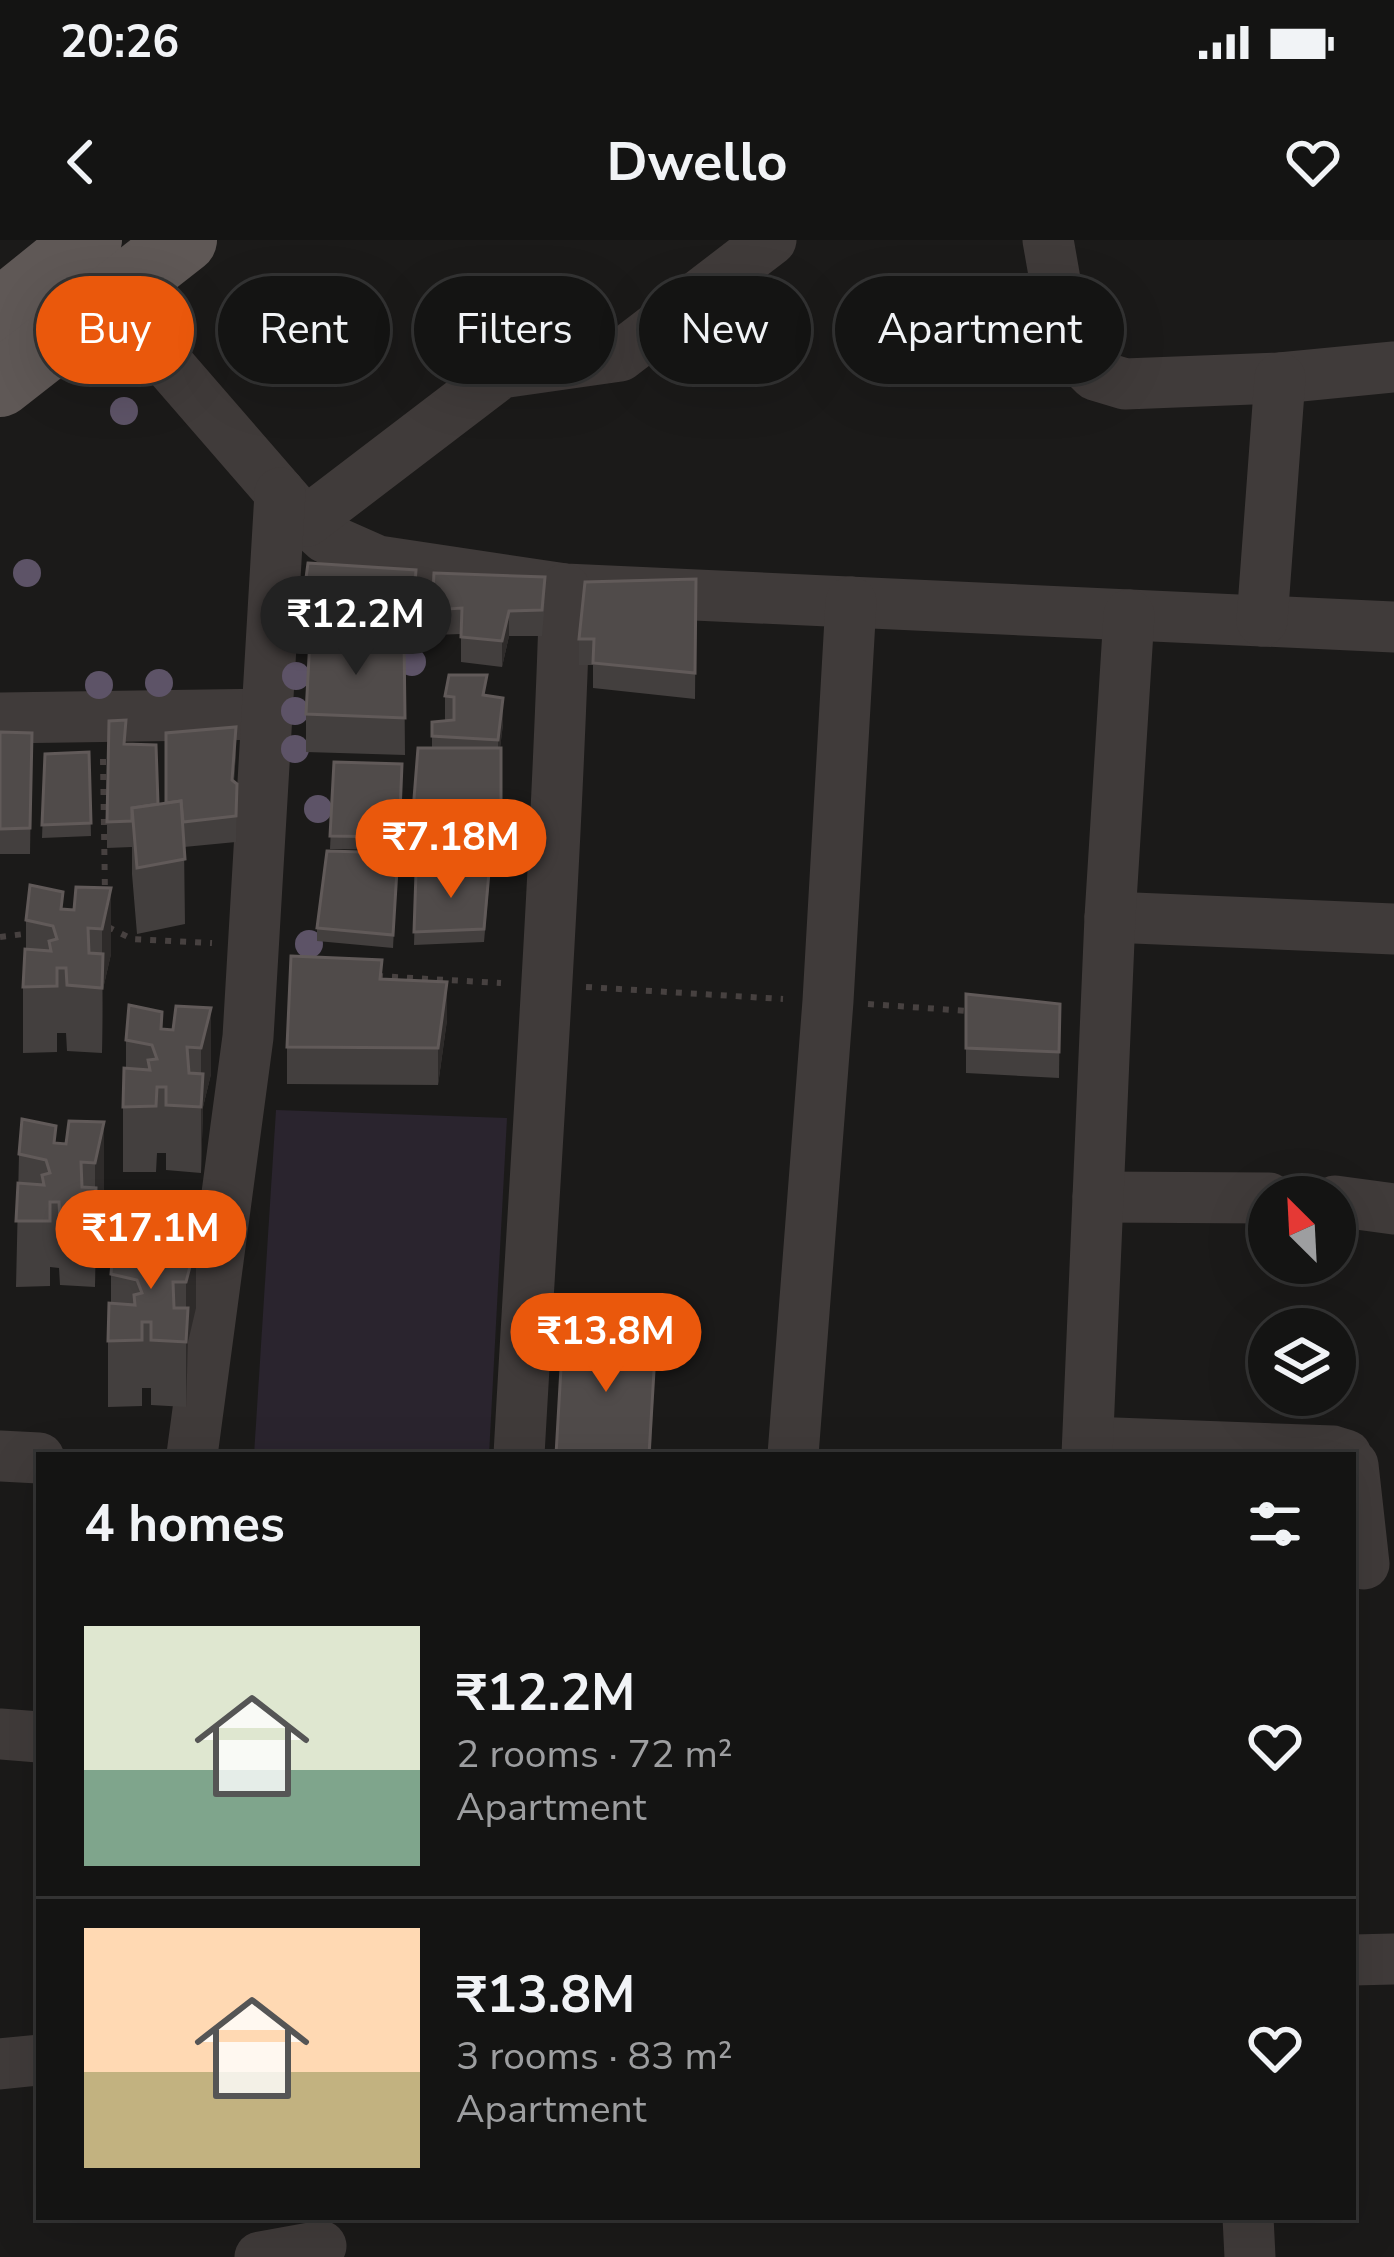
<!DOCTYPE html>
<meta charset="utf-8">
<style>
body{margin:0;font-family:"Nunito Sans",sans-serif;background:#1d1d1c;color:#f1f3f6;height:100vh;display:flex;flex-direction:column;font-size:45px;white-space:nowrap}
*{box-sizing:border-box;margin:0}
p{font-size:39px;color:#9d9ea0}
.icon{flex:none;width:66px;height:66px;fill:none;stroke:currentColor;stroke-width:2;stroke-linecap:round;stroke-linejoin:round}
.map{position:relative;flex:1;overflow:hidden}
.panel{position:absolute;left:36px;top:1212px;width:1320px;height:768px;display:flex;flex-direction:column;background:#141413;border-radius:0px;box-shadow:0 12px 48px #0002,0 0 0 3px #333}
.panel>*{flex:none}
.top-card{position:absolute;left:36px;top:36px;width:1323px;height:108px;display:flex;gap:24px}
.needle{width:78px;rotate:336deg}
.fabs{position:absolute;left:1248px;top:936px;display:grid;gap:24px}
.fabs a{display:grid;place-items:center;width:108px;height:108px;border-radius:50%;background:#141413;box-shadow:0 12px 48px #0002,0 0 0 3px #333;font-size:60px}
.price{position:absolute;translate:-50% -102px;padding:0 27px;border-radius:42px;background:#ea580c;color:#fff;font-size:39px;line-height:78px;filter:drop-shadow(0 3px 6px #0008)}
.price::after{content:'';position:absolute;left:50%;top:72px;width:36px;height:27px;margin-left:-18px;background:inherit;clip-path:polygon(0 0,100% 0,50% 100%)}
.price.on{background:#222;color:#fff}
ul{padding:0;list-style:none}
li{display:flex;align-items:center;gap:36px;height:300px;padding:0 48px}
li+li{border-top:3px solid #333}
li span{display:grid;place-items:center;flex:none;width:336px;height:240px;border-radius:0px;color:#555}
li>.icon{margin-inline-start:auto}
span .icon{width:144px;height:144px;fill:#fffc;stroke-width:1}
li b{font-size:51px}
h2{display:flex;justify-content:space-between;align-items:center;height:144px;padding:0 48px;font-size:51px}
.tag{padding:0 42px;border-radius:54px;background:#141413;box-shadow:0 12px 48px #0002,0 0 0 3px #333;font-size:42px;line-height:108px}
.tag.on{background:#ea580c;color:#fff}
.status{display:flex;justify-content:space-between;align-items:center;height:84px;padding:0 60px;background:#141413;direction:ltr}
.status svg{height:33px;fill:currentColor}
header{display:flex;justify-content:space-between;align-items:center;height:156px;padding:0 48px;background:#141413;font-size:54px;font-weight:700}
.map>svg:first-child{display:block}
</style>
<div class="status"><b>20:26</b><svg viewBox="0 0 49 12"><path d="M0 12V9h3v3zM5 12V6h3v6zM10 12V3h3v9zM15 12V0h3v12zM26 1h20v11H26zM47 4h2v5h-2z"/></svg></div>
<header><svg class="icon" aria-label="back" viewBox="0 0 24 24"><path d="M15 5l-7 7 7 7"/></svg>Dwello<svg class="icon" aria-label="heart" viewBox="0 0 24 24"><path d="M12 20l-8-8c-3-5 5-10 8-4 3-6 11-1 8 4z"/></svg></header>
<div class="map">
<svg width="1394" height="2017" viewBox="0 0 1394 2017">
<rect width="100%" height="100%" fill="#1b1a19"/>
<polygon fill="#2a242e" points="276,870 507,878 489,1215 254,1215"/>
<g fill="none" stroke-linecap="round" stroke-linejoin="round">
<g stroke="#474140" stroke-width="6" stroke-dasharray="6 9" stroke-linecap="butt">
<polyline points="103,519 105,655"/>
<polyline points="108,687 132,699 212,703"/>
<polyline points="0,697 32,693"/>
<polyline points="377,736 501,743"/>
<polyline points="586,747 783,759"/>
<polyline points="868,764 968,771"/>
</g>
<g stroke="#403b3a" stroke-width="51">
<polyline points="1048,0 1064,91 1076,116 1095,135 1125,144 1280,138 1394,127"/>
<polyline points="96,27 111,58 294,269 326,298 378,321 565,349 1394,387"/>
<polyline points="307,281 501,133 620,116 771,0"/>
<polyline points="1262,381 1280,138"/>
<polyline points="0,478 266,474"/>
<polyline points="1110,677 1394,689"/>
<polyline points="1098,957 1269,958"/>
<polyline points="1335,961 1394,969"/>
<polyline points="1088,1202 1333,1211 1346,1215"/>
<polyline points="192,1215 248,797 280,253"/>
<path d="M519 1215C535 926 556 638 565 349"/>
<polyline points="793,1215 828,761 851,362"/>
<polyline points="1087,1215 1110,677 1129,375"/>
<polyline points="0,1216 39,1218"/>
<polyline points="1353,1225 1364,1324"/>
<polyline points="0,1494 39,1497"/>
<polyline points="1353,1720 1394,1719"/>
<polyline points="0,1824 39,1820"/>
<polyline points="1248,1977 1250,2017"/>
<polyline points="260,2017 321,2006"/>
</g>
<g stroke="#5f5856" stroke-width="66">
<polyline points="0,72 89,0"/>
<polyline points="0,144 184,0"/>
</g>
</g>
<g fill="#5d5367">
<circle cx="124" cy="171" r="14"/>
<circle cx="27" cy="333" r="14"/>
<circle cx="315" cy="397" r="14"/>
<circle cx="412" cy="422" r="14"/>
<circle cx="296" cy="436" r="14"/>
<circle cx="159" cy="443" r="14"/>
<circle cx="99" cy="445" r="14"/>
<circle cx="295" cy="471" r="14"/>
<circle cx="295" cy="509" r="14"/>
<circle cx="318" cy="569" r="14"/>
<circle cx="309" cy="704" r="14"/>
</g>
<g fill="#433f3e">
<polygon points="696,339 695,459 593,448 593,425 579,425 579,399"/>
<polygon points="304,353 416,355 414,383 398,381 397,400 404,400 405,515 306,512 306,474 334,398 336,381 304,378"/>
<polygon points="545,362 542,396 509,396 502,427 461,422 461,394 432,395 432,370"/>
<polygon points="487,455 503,484 500,508 501,612 412,609 412,584 432,508 432,482 445,481 445,456"/>
<polygon points="0,492 32,493 30,614 0,614"/>
<polygon points="126,504 158,564 166,563 236,512 234,541 237,544 236,602 184,607 185,684 137,694 132,634 132,607 107,608 107,582"/>
<polygon points="89,512 91,596 42,598 45,514"/>
<polygon points="334,522 402,524 399,610 330,609"/>
<polygon points="398,613 393,708 317,701 317,688"/>
<polygon points="416,633 489,645 484,702 414,705"/>
<polygon points="111,648 111,714 103,749 102,813 67,811 66,793 57,793 57,812 23,813 23,747 26,709 26,680 63,669 74,670"/>
<polygon points="382,739 447,780 438,845 287,844 287,807"/>
<polygon points="966,754 1060,764 1059,838 966,833"/>
<polygon points="211,768 211,834 203,867 201,933 166,930 166,913 157,913 156,932 123,932 123,867 126,828 126,800 162,789 173,790"/>
<polygon points="104,882 104,948 96,983 95,1047 60,1045 59,1028 50,1027 50,1046 16,1047 19,914 56,903 66,904"/>
<polygon points="196,1003 196,1068 188,1102 186,1167 151,1165 151,1148 142,1148 142,1166 108,1167 108,1101 111,1063 111,1034 148,1023 158,1024"/>
</g>
<g fill="#2e2b2a">
<polygon points="509,371 509,396 502,427 502,401"/>
<polygon points="503,458 503,484 498,525 498,500"/>
<polygon points="236,487 236,512 232,566 232,540"/>
<polygon points="111,648 111,714 103,749 102,813 102,689"/>
<polygon points="447,742 447,780 438,845 438,808"/>
<polygon points="211,768 211,834 203,867 201,933 201,808"/>
<polygon points="104,882 104,948 96,983 95,1047 95,923"/>
<polygon points="196,1003 196,1068 188,1102 186,1167 186,1042"/>
<polygon points="656,1097 651,1215 649,1215"/>
</g>
<g fill="#504b4a" stroke="#615a59" stroke-width="3">
<polygon points="308,323 416,330 414,357 398,356 396,400 334,394 339,356 304,353"/>
<polygon points="434,333 545,337 542,370 509,371 502,401 461,397 462,368 432,370"/>
<polygon points="696,339 695,433 593,423 594,399 579,399 585,342"/>
<polygon points="310,398 404,400 405,478 306,474"/>
<polygon points="449,435 487,435 483,455 503,458 498,500 432,496 432,482 454,480 454,457 445,456"/>
<polygon points="126,480 124,504 156,505 158,564 132,568 132,581 107,582 109,481"/>
<polygon points="236,487 232,540 237,544 236,576 183,582 181,561 166,563 166,493"/>
<polygon points="0,492 32,493 30,588 0,589"/>
<polygon points="418,508 501,508 501,586 412,584"/>
<polygon points="89,512 91,583 42,585 45,514"/>
<polygon points="334,522 402,524 399,597 330,596"/>
<polygon points="181,561 185,619 137,628 132,568"/>
<polygon points="327,611 398,613 393,695 317,688"/>
<polygon points="489,632 484,689 414,692 416,633"/>
<polygon points="30,645 63,652 61,669 74,670 76,647 111,648 102,689 88,688 89,713 103,714 102,748 67,745 66,728 57,728 57,746 23,747 25,709 51,711 49,701 57,699 53,686 26,680"/>
<polygon points="291,716 382,720 380,739 447,742 438,808 287,807"/>
<polygon points="966,754 1060,764 1059,812 966,808"/>
<polygon points="129,765 162,772 161,789 173,790 176,766 211,768 201,808 187,807 189,833 203,834 201,867 166,865 166,847 157,847 156,866 123,867 124,828 150,830 148,820 157,819 152,805 126,800"/>
<polygon points="22,879 56,886 54,903 66,904 69,881 104,882 95,923 81,922 82,947 96,948 95,982 60,980 59,962 50,962 50,981 16,981 18,943 44,945 42,935 50,933 46,920 19,914"/>
<polygon points="114,999 148,1006 146,1023 158,1024 161,1001 196,1003 186,1042 173,1042 174,1068 188,1068 186,1102 151,1100 151,1082 142,1082 142,1100 108,1101 109,1063 135,1065 134,1055 142,1053 137,1040 111,1034"/>
<polygon points="563,1093 656,1097 649,1215 556,1215"/>
</g>
</svg>
<div class="fabs">
<a><svg class="needle" viewBox="-14 -14 28 28"><path d="M0-13l5 13h-10z" fill="#e53935"/><path d="M0 13l5-13h-10z" fill="#9d9ea0"/></svg></a>
<a><svg class="icon" aria-label="layers" viewBox="0 0 24 24"><path d="M12 4l9 5-9 5-9-5zM3 14l9 5 9-5"/></svg></a>
</div>
<b class="price on" style="left:356px;top:438px">₹12.2M</b>
<b class="price" style="left:451px;top:661px">₹7.18M</b>
<b class="price" style="left:151px;top:1052px">₹17.1M</b>
<b class="price" style="left:606px;top:1155px">₹13.8M</b>
<div class="top-card">
<a class="tag on">Buy</a>
<a class="tag">Rent</a>
<a class="tag">Filters</a>
<a class="tag">New</a>
<a class="tag">Apartment</a>
</div>
<section class="panel">
<h2>4 homes<svg class="icon" aria-label="filters" viewBox="0 0 24 24"><path d="M4 7h16M4 17h16"/><circle cx="9" cy="7" r="2"/><circle cx="15" cy="17" r="2"/></svg></h2>
<ul>
<li><span style="background:linear-gradient(#dfe7d0 60%,#7fa58c 0)"><svg class="icon" aria-label="home" viewBox="0 0 24 24"><path d="M3 11l9-7 9 7M6 9v11h12V9"/></svg></span><div><b>₹12.2M</b><p>2 rooms · 72 m²</p><p>Apartment</p></div><svg class="icon" aria-label="heart" viewBox="0 0 24 24"><path d="M12 20l-8-8c-3-5 5-10 8-4 3-6 11-1 8 4z"/></svg></li>
<li><span style="background:linear-gradient(#ffd9b3 60%,#c2b280 0)"><svg class="icon" aria-label="home" viewBox="0 0 24 24"><path d="M3 11l9-7 9 7M6 9v11h12V9"/></svg></span><div><b>₹13.8M</b><p>3 rooms · 83 m²</p><p>Apartment</p></div><svg class="icon" aria-label="heart" viewBox="0 0 24 24"><path d="M12 20l-8-8c-3-5 5-10 8-4 3-6 11-1 8 4z"/></svg></li>
</ul>
</section>
</div>
